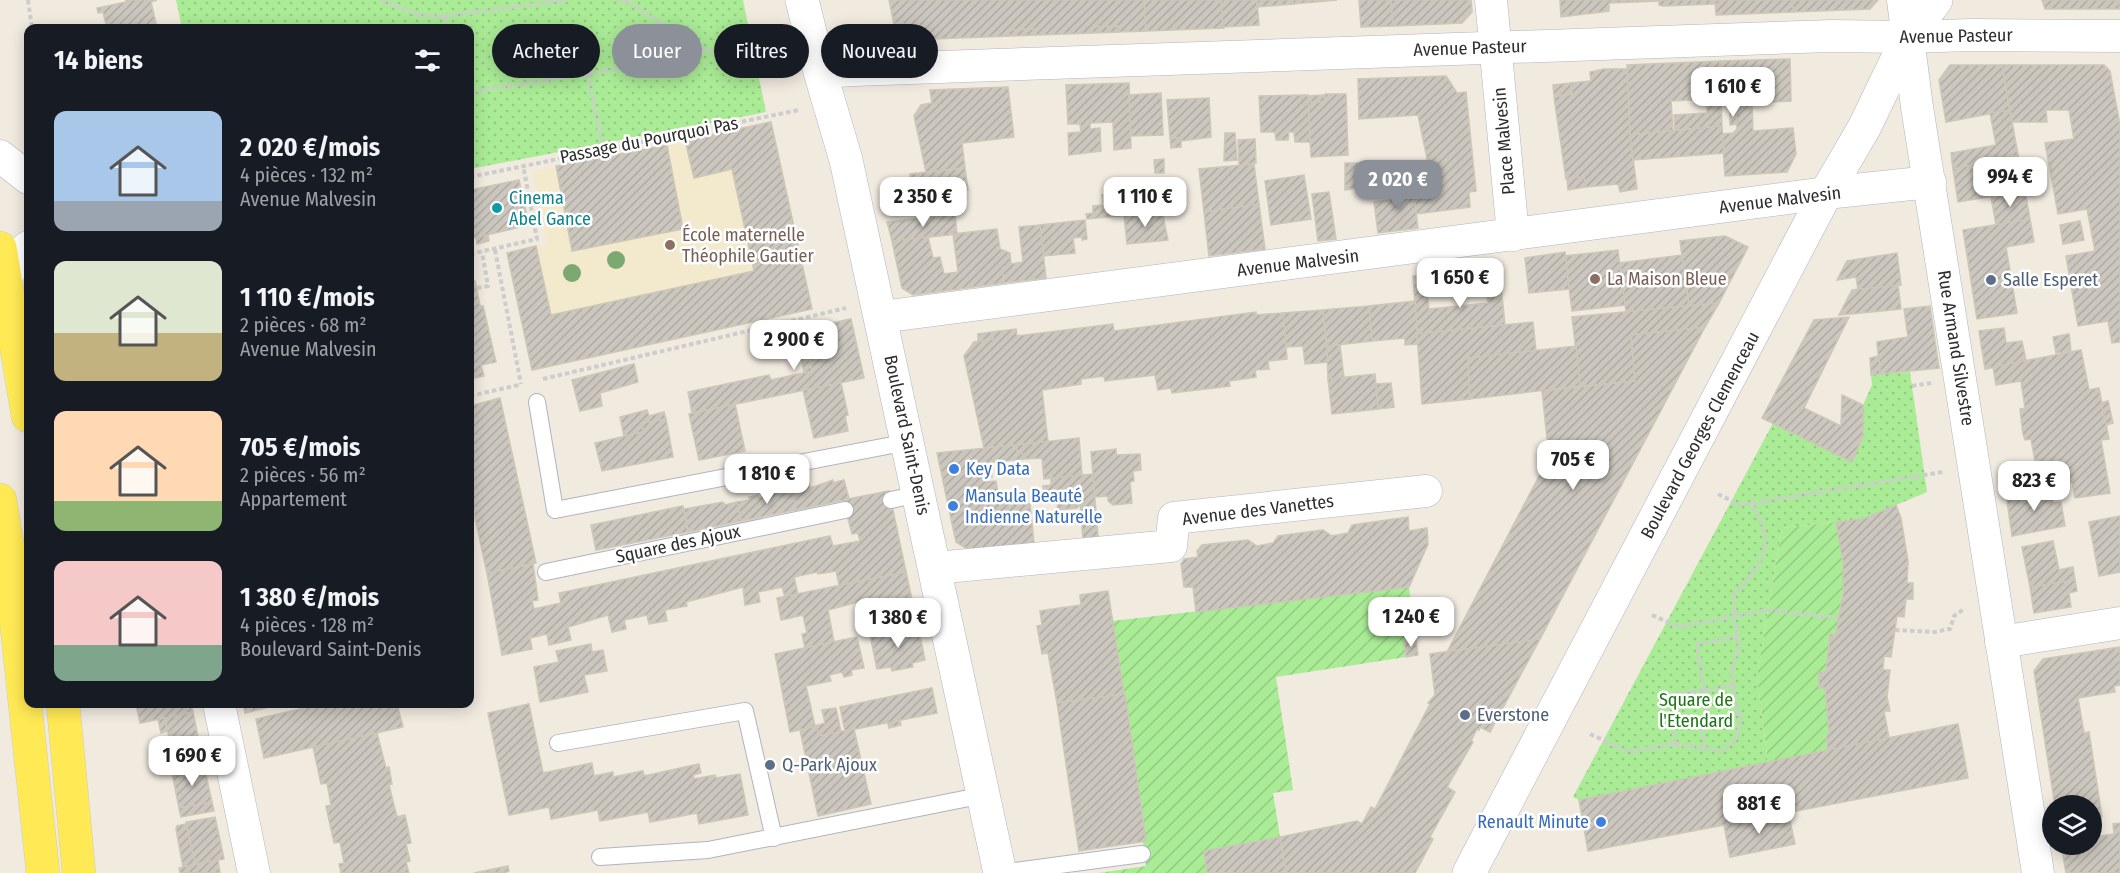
<!DOCTYPE html>
<html lang="fr">
<meta charset="utf-8">
<style>
body{margin:0;font-family:"Fira Sans Condensed",sans-serif;background:#242831;color:#f1f3f6;height:100vh;display:flex;flex-direction:column;font-size:22px;white-space:nowrap}
*{box-sizing:border-box;margin:0}
p{font-size:20px;color:#9ea1a6}
.icon{flex:none;width:33px;height:33px;fill:none;stroke:currentColor;stroke-width:2;stroke-linecap:round;stroke-linejoin:round}
.map{position:relative;flex:1;overflow:hidden}
.side{position:absolute;left:24px;top:24px;width:450px;height:684px;display:flex;flex-direction:column;background:#171b24;border-radius:12px;box-shadow:0 3px 15px #0003}
.side>*{flex:none}
.banner{position:absolute;left:492px;top:24px;width:570px;height:54px;display:flex;gap:12px}
.buttons{position:absolute;left:2042px;top:795px;display:grid;gap:12px}
.buttons a{display:grid;place-items:center;width:60px;height:60px;border-radius:50%;background:#171b24;box-shadow:0 3px 15px #0003;font-size:30px}
.price{position:absolute;translate:-50% -51px;padding:0 14px;border-radius:12px;background:#fff;color:#222;font-size:20px;line-height:39px;filter:drop-shadow(0 2px 3px #0008)}
.price::after{content:'';position:absolute;left:50%;top:36px;width:18px;height:14px;margin-left:-9px;background:inherit;clip-path:polygon(0 0,100% 0,50% 100%)}
.price.selected{background:#8c9099;color:#fff}
ul{padding:0;list-style:none}
li{display:flex;align-items:center;gap:18px;height:150px;padding:0 30px}
li span{display:grid;place-items:center;flex:none;width:168px;height:120px;border-radius:12px;color:#555}
li>.icon{margin-inline-start:auto}
span .icon{width:72px;height:72px;fill:#fffc;stroke-width:1}
li b{font-size:26px}
h2{display:flex;justify-content:space-between;align-items:center;height:72px;padding:0 30px;font-size:26px}
.chip{padding:0 21px;border-radius:27px;background:#171b24;box-shadow:0 3px 15px #0003;font-size:21px;line-height:54px}
.chip.selected{background:#8c9099;color:#fff}
.map>svg:first-child{display:block}
</style>
<div class="map">
<svg width="2120" height="873" viewBox="0 0 2120 873">
<defs>
<pattern id="park-dots" width="8" height="8" patternUnits="userSpaceOnUse" patternTransform="scale(1.5)"><rect width="8" height="8" fill="#aaeb96"/><path d="M2 2h.1M6 6h.1" fill="none" stroke="#93ca82" stroke-width="1.8" stroke-linecap="round"/></pattern>
<pattern id="garden-furrows" width="10" height="10" patternUnits="userSpaceOnUse" patternTransform="scale(1.5)"><rect width="10" height="10" fill="#aaeb96"/><path d="M-1 1l2-2M0 10L10 0M9 11l2-2" fill="none" stroke="#93ca82"/></pattern>
<pattern id="building-hatch" width="6" height="6" patternUnits="userSpaceOnUse" patternTransform="scale(1.5)"><rect width="6" height="6" fill="#cbc7be"/><path d="M-1 1l2-2M0 6l6-6M5 7l2-2" fill="none" stroke="#afaba4"/></pattern>
</defs>
<rect width="100%" height="100%" fill="#f0eadf"/>
<polygon fill="#f3eacd" points="771,122 812,309 532,370 507,253 547,244 533,171"/>
<g fill="url(#park-dots)">
<polygon points="176,0 743,0 766,112 470,169 470,28 182,28"/>
<polygon points="1910,372 1927,492 1863,519 1782,528 1757,676 1768,763 1579,800 1573,797 1773,423 1851,461 1863,436 1863,405 1872,385 1871,375"/>
</g>
<g fill="url(#garden-furrows)">
<polygon points="1836,522 1841,550 1844,583 1836,634 1830,634 1826,672 1819,672 1819,688 1825,688 1829,733 1826,738 1828,750 1768,763 1757,676 1782,528"/>
<polygon points="1409,587 1416,640 1404,642 1406,657 1276,677 1293,790 1273,793 1280,837 1204,851 1207,873 1099,873 1146,866 1143,842 1146,841 1112,621"/>
</g>
<g fill="url(#building-hatch)" stroke="#ccc7b7" stroke-width="1.5">
<polygon points="126,0 157,0 151,2 157,28 107,28 103,12 98,13 97,8 126,2"/>
<polygon points="889,0 1144,0 1146,31 1119,32 1119,26 1092,27 1093,33 1036,35 1035,29 1009,30 1009,36 907,40 903,22 894,24"/>
<polygon points="1144,0 1221,0 1224,28 1146,31"/>
<polygon points="1221,0 1257,0 1259,25 1223,27"/>
<polygon points="1257,0 1293,0 1293,4 1257,7"/>
<polygon points="1293,0 1337,0 1293,4"/>
<polygon points="1359,0 1391,0 1393,26 1361,27"/>
<polygon points="1391,0 1471,0 1472,12 1462,23 1393,26"/>
<polygon points="1560,0 1659,0 1659,1 1609,3 1609,11 1561,17"/>
<polygon points="1659,0 1715,0 1715,4 1663,6 1659,5"/>
<polygon points="1715,0 1793,0 1793,12 1716,15"/>
<polygon points="1793,0 1878,0 1870,9 1793,12"/>
<polygon points="2042,0 2120,0 2120,9 2045,9"/>
<polygon points="903,22 907,40 897,40 894,24"/>
<polygon points="1119,26 1119,32 1093,33 1092,27"/>
<polygon points="1035,29 1036,35 1009,36 1009,30"/>
<polygon points="1790,59 1791,101 1752,103 1753,131 1793,128 1796,154 1787,172 1725,176 1722,134 1733,133 1737,129 1736,112 1736,107 1732,103 1721,103 1720,61"/>
<polygon points="1720,61 1722,126 1675,130 1674,115 1707,113 1707,99 1671,101 1673,130 1630,135 1627,65"/>
<polygon points="1950,65 2002,65 2010,110 1946,122 1939,80"/>
<polygon points="2002,65 2104,65 2110,71 2120,125 2120,342 2112,343 2108,321 2078,326 2066,256 2095,251 2087,209 2058,214 2045,143 2074,139 2069,110 2046,110 2047,122 2012,122"/>
<polygon points="1604,69 1627,69 1630,135 1637,189 1620,192 1618,184 1586,187 1584,177 1566,179 1554,97 1572,94 1571,83 1591,81 1590,72"/>
<polygon points="1446,76 1457,93 1466,92 1476,191 1469,192 1470,207 1416,214 1412,180 1431,178 1418,115 1359,119 1358,79"/>
<polygon points="1129,83 1131,148 1114,150 1113,122 1090,123 1090,129 1100,128 1101,151 1069,155 1068,133 1081,132 1080,124 1068,124 1066,85"/>
<polygon points="1571,83 1572,94 1554,96 1553,85"/>
<polygon points="1008,87 1014,137 962,143 965,168 926,172 914,116 921,105 932,103 930,90"/>
<polygon points="1161,93 1163,135 1131,136 1129,95"/>
<polygon points="1325,94 1346,94 1348,155 1311,157 1308,102 1325,102"/>
<polygon points="1308,95 1310,142 1295,142 1294,132 1289,132 1288,140 1276,140 1275,132 1261,132 1259,96"/>
<polygon points="1324,95 1325,102 1308,102 1308,96"/>
<polygon points="1209,98 1211,137 1181,141 1181,138 1170,138 1167,100"/>
<polygon points="2010,110 2018,155 1953,169 1951,153 1996,145 1990,113"/>
<polygon points="1736,112 1736,124 1730,125 1730,113"/>
<polygon points="771,122 812,309 532,370 507,253 536,246 551,315 754,271 732,169 694,178 685,140"/>
<polygon points="1722,126 1724,153 1633,160 1630,135"/>
<polygon points="1225,133 1235,133 1237,160 1224,161"/>
<polygon points="1170,138 1181,138 1181,147 1171,148"/>
<polygon points="1255,139 1256,163 1239,165 1238,140"/>
<polygon points="667,145 683,229 572,251 556,166"/>
<polygon points="2018,155 2025,191 1958,202 1953,169"/>
<polygon points="1164,159 1164,173 1155,173 1154,160"/>
<polygon points="1345,163 1361,163 1362,187 1345,190"/>
<polygon points="1254,164 1259,204 1204,212 1199,169"/>
<polygon points="965,168 968,190 949,193 950,203 913,208 910,174"/>
<polygon points="1304,175 1311,219 1271,225 1265,181"/>
<polygon points="1584,177 1586,187 1568,190 1567,178"/>
<polygon points="519,180 529,225 470,239 470,190"/>
<polygon points="1412,181 1418,228 1378,233 1374,202 1399,199 1397,183"/>
<polygon points="1136,191 1140,214 1087,219 1086,214 1093,213 1093,206 1103,205 1102,195"/>
<polygon points="2025,191 2030,219 1996,225 1991,197"/>
<polygon points="1329,192 1336,239 1318,241 1312,194"/>
<polygon points="1259,204 1265,249 1209,256 1204,212"/>
<polygon points="1162,211 1168,240 1127,244 1124,215"/>
<polygon points="955,214 957,234 892,241 887,222"/>
<polygon points="2030,219 2034,242 2006,247 2017,313 1977,319 1963,230"/>
<polygon points="1085,220 1087,239 1082,240 1082,237 1073,238 1075,253 1044,256 1040,225"/>
<polygon points="2080,221 2084,240 2063,244 2060,225"/>
<polygon points="1040,225 1046,278 1004,283 1002,268 1011,264 1023,262 1019,227"/>
<polygon points="997,229 1000,249 1010,253 1011,264 1002,268 1004,283 913,295 902,288 892,241 928,237 933,258 940,257 944,274 958,272 953,234"/>
<polygon points="488,235 489,241 477,244 476,237"/>
<polygon points="1725,236 1748,247 1719,303 1689,306 1680,241"/>
<polygon points="1618,250 1625,305 1572,311 1565,256"/>
<polygon points="1565,252 1569,289 1529,293 1525,258"/>
<polygon points="1897,253 1901,285 1858,290 1856,277 1837,280 1847,261"/>
<polygon points="1682,255 1689,306 1626,312 1620,263"/>
<polygon points="1499,267 1505,325 1417,334 1413,276 1425,275 1429,309 1488,303 1484,268"/>
<polygon points="475,281 480,306 483,306 496,362 481,365 484,376 470,379 470,282"/>
<polygon points="1898,285 1901,309 1839,315 1852,290"/>
<polygon points="1415,301 1418,344 1405,345 1405,338 1372,341 1369,306"/>
<polygon points="1719,303 1705,327 1631,335 1635,381 1580,386 1572,317"/>
<polygon points="1369,306 1372,341 1327,346 1323,310"/>
<polygon points="1930,306 1939,368 1880,374 1877,342 1908,337 1904,309"/>
<polygon points="1323,310 1328,362 1305,364 1303,346 1286,347 1283,313"/>
<polygon points="1256,312 1256,315 1283,313 1287,359 1268,361 1269,369 1255,370 1256,377 1229,381 1230,386 1172,393 1171,388 1158,390 1155,375 1105,381 1104,376 1081,379 1081,384 1042,390 1048,442 984,448 964,356 974,342 993,339 992,332 1016,329 1017,336 1113,324 1114,331"/>
<polygon points="1849,317 1804,408 1841,426 1842,395 1863,405 1863,436 1852,462 1762,418 1814,320"/>
<polygon points="851,319 864,378 692,413 688,392 769,375 771,380 812,371 803,329"/>
<polygon points="1533,322 1536,351 1468,358 1470,399 1422,404 1417,334"/>
<polygon points="1705,327 1540,639 1447,652 1549,457 1542,391 1635,381 1631,335"/>
<polygon points="2004,328 2006,343 2022,341 2026,361 1985,369 1979,331"/>
<polygon points="803,329 812,371 804,373 795,330"/>
<polygon points="992,332 993,339 978,341 978,334"/>
<polygon points="2069,334 2071,351 2056,353 2053,337"/>
<polygon points="1340,345 1344,378 1328,379 1327,346"/>
<polygon points="1576,346 1580,386 1470,399 1468,358"/>
<polygon points="2081,350 2089,390 2099,388 2109,439 2101,440 2110,493 2075,498 2072,482 2044,486 2042,471 2036,467 2031,439 2025,440 2023,434 2020,409 2025,408 2021,381 1996,385 1993,367"/>
<polygon points="1879,356 1880,374 1871,375 1870,358"/>
<polygon points="634,364 638,382 600,393 602,406 580,411 572,380"/>
<polygon points="1375,374 1378,409 1332,414 1328,379"/>
<polygon points="841,383 848,415 845,416 848,431 814,438 803,390"/>
<polygon points="1391,383 1394,407 1378,409 1376,384"/>
<polygon points="500,398 536,563 487,573 470,495 470,406"/>
<polygon points="2108,401 2113,423 2106,425 2101,403"/>
<polygon points="735,404 745,451 699,460 689,414"/>
<polygon points="647,410 649,416 664,412 666,419 642,423 643,432 624,436 620,417"/>
<polygon points="666,419 673,457 602,471 595,443 643,432 642,423"/>
<polygon points="1079,438 1082,475 1044,479 1042,458 1023,459 1022,452 1017,453 1016,445"/>
<polygon points="1016,445 1017,453 1022,452 1023,459 985,463 986,471 991,471 992,477 987,477 987,482 996,481 998,495 1017,494 1018,503 1030,504 1034,543 969,550 956,542 937,453"/>
<polygon points="1116,449 1116,455 1140,454 1141,470 1133,471 1134,481 1130,482 1132,503 1113,505 1108,501 1108,496 1095,497 1091,452"/>
<polygon points="1093,474 1098,537 1083,538 1080,504 1077,508 1058,510 1056,498 1045,499 1043,486 1051,485 1051,478"/>
<polygon points="833,480 833,483 844,480 849,499 796,510 792,487 809,484 810,488"/>
<polygon points="2051,487 2053,503 2061,502 2065,526 2012,536 2006,494"/>
<polygon points="792,488 796,510 741,521 737,502 749,500 749,497 758,495 758,498"/>
<polygon points="889,491 906,572 839,585 836,571 818,574 817,572 794,577 798,594 785,597 782,587 758,592 760,602 745,605 743,587 686,602 687,606 665,610 667,621 649,624 647,615 624,620 626,629 612,632 608,615 568,627 571,640 549,645 547,634 530,638 532,649 502,655 487,573 533,564 538,600 532,601 534,609 561,603 559,593 830,536 833,546 860,541 858,533 852,534 843,500"/>
<polygon points="723,502 725,505 737,502 741,521 688,532 684,509"/>
<polygon points="1896,505 1901,518 1908,561 1907,583 1913,583 1913,599 1906,599 1904,617 1897,616 1891,657 1884,656 1883,670 1890,670 1887,697 1890,711 1884,711 1889,738 1828,750 1826,738 1829,733 1825,688 1819,688 1819,672 1826,672 1830,634 1836,634 1843,594 1843,562 1836,522 1863,519"/>
<polygon points="683,506 688,532 596,550 591,525"/>
<polygon points="2120,516 2120,572 2099,576 2089,522"/>
<polygon points="1408,517 1409,531 1427,528 1428,544 1409,587 1196,612 1193,587 1184,587 1181,564 1184,559 1198,557 1197,551 1202,545 1248,540 1257,546 1273,543 1278,536 1323,530 1332,536 1348,533 1352,525"/>
<polygon points="2053,541 2059,570 2073,567 2075,580 2030,587 2022,547"/>
<polygon points="906,572 918,626 870,635 862,601 828,610 834,642 805,648 802,634 807,633 803,615 781,620 777,598"/>
<polygon points="2075,580 2077,591 2069,593 2071,607 2034,613 2030,587"/>
<polygon points="1108,591 1124,694 1057,703 1048,653 1042,654 1037,626 1042,625 1040,611 1081,605 1080,595"/>
<polygon points="918,626 925,660 912,663 913,667 892,671 891,667 877,669 870,635"/>
<polygon points="857,637 864,668 851,670 852,675 844,677 842,672 829,675 831,681 806,686 815,726 825,723 822,710 836,708 841,732 819,736 816,726 790,732 775,654"/>
<polygon points="1540,639 1490,732 1480,727 1479,730 1477,729 1471,741 1473,742 1447,787 1455,792 1430,837 1433,839 1415,873 1286,873 1280,837 1357,821 1362,824 1371,807 1375,809 1430,704 1428,703 1435,695 1430,654"/>
<polygon points="1416,640 1418,655 1406,657 1404,641"/>
<polygon points="591,644 592,652 603,650 607,671 584,675 588,692 540,702 534,667 559,662 556,651"/>
<polygon points="2120,647 2120,685 2114,686 2115,692 2078,698 2084,733 2089,732 2102,817 2097,818 2100,836 2114,834 2113,824 2120,823 2120,873 2066,873 2061,844 2091,844 2091,806 2055,806 2034,671 2043,659"/>
<polygon points="932,688 937,713 845,731 840,707"/>
<polygon points="1125,694 1146,841 1079,851 1057,703"/>
<polygon points="136,704 191,704 193,712 140,723"/>
<polygon points="243,704 274,704 274,706 245,713"/>
<polygon points="322,704 397,704 403,727 264,758 256,719"/>
<polygon points="529,704 543,773 592,763 594,776 613,772 613,777 643,771 644,776 699,764 701,773 693,775 694,779 715,775 716,778 740,774 748,815 699,824 697,813 650,822 648,812 600,821 598,810 551,819 549,807 509,815 488,713"/>
<polygon points="193,712 204,766 176,772 165,718"/>
<polygon points="165,718 167,731 161,733 158,719"/>
<polygon points="900,721 901,725 889,728 888,723"/>
<polygon points="1958,724 1968,778 1588,851 1579,800"/>
<polygon points="816,726 819,736 854,729 871,804 818,816 800,730"/>
<polygon points="377,733 386,768 389,767 392,784 389,785 397,817 405,815 411,843 406,844 410,861 406,862 409,873 341,873 339,864 344,863 340,842 334,843 326,806 331,805 327,783 321,784 313,747"/>
<polygon points="204,766 212,802 179,808 172,773"/>
<polygon points="212,802 214,811 181,817 179,808"/>
<polygon points="1788,812 1795,844 1730,857 1724,825"/>
<polygon points="215,817 224,859 195,864 186,822"/>
<polygon points="186,824 195,864 183,867 176,829 177,826"/>
<polygon points="1280,837 1286,873 1207,873 1204,851"/>
<polygon points="218,860 220,873 180,873 179,868"/>
<polygon points="508,866 509,871 504,873 474,873"/>
</g>
<g fill="none" stroke-linecap="round" stroke-linejoin="round">
<defs>
<g id="service">
<polyline points="537,402 555,510 908,442"/>
<polyline points="891,500 919,494"/>
<polyline points="546,572 845,510"/>
<polyline points="558,743 745,711 774,838"/>
<polyline points="600,857 708,850 984,795"/>
<polyline points="1000,873 1142,854"/>
</g>
<g id="minor">
<polyline points="1491,0 1513,235"/>
<polyline points="1903,0 1917,107 2038,873"/>
<polyline points="820,72 854,70 1831,36 1908,37 1971,35 2120,36"/>
<polyline points="0,156 28,178"/>
<polyline points="5,280 18,256 28,247"/>
<polyline points="881,317 1826,193 1930,182"/>
<polyline points="935,568 1171,546 1174,518 1426,491"/>
<polyline points="2001,642 2120,623"/>
<polyline points="219,704 254,873"/>
</g>
<g id="secondary">
<polyline points="802,0 820,72 846,160 1000,873"/>
<polyline points="1469,873 1826,193 1864,128 1908,37 1936,0"/>
</g>
<g id="primary">
<polyline points="0,248 28,416"/>
<polyline points="0,500 10,562 43,873"/>
<polyline points="63,704 79,873"/>
</g>
</defs>
<use href="#service" stroke="#b2b3c2" stroke-width="18"/>
<use href="#minor" stroke="#b2b3c2" stroke-width="33"/>
<use href="#secondary" stroke="#b2b3c2" stroke-width="34"/>
<use href="#primary" stroke="#cdcdcd" stroke-width="34"/>
<g stroke="#cdcdcd" stroke-width="4" stroke-dasharray="4.5 3" stroke-linecap="butt">
<polyline points="28,0 32,28"/>
<polyline points="381,0 418,15 445,16 568,0"/>
<polyline points="617,0 626,1 707,51 752,48 781,43"/>
<polyline points="445,16 447,28"/>
<polyline points="588,74 603,149"/>
<polyline points="470,92 588,74 707,51"/>
<polyline points="470,177 799,110"/>
<polyline points="495,250 521,384"/>
<polyline points="470,254 537,239 523,165"/>
<polyline points="477,288 488,286 482,252"/>
<polyline points="543,379 846,308"/>
<polyline points="1912,386 1931,383"/>
<polyline points="470,396 519,385"/>
<polyline points="1718,494 1740,505 1943,472"/>
<polyline points="1652,615 1678,627 1767,610 1838,618"/>
<polyline points="1895,630 1935,632 1950,629 1954,616 1964,609"/>
<polyline points="1733,686 1677,694 1680,724 1739,713"/>
<polyline points="1708,719 1697,644 1737,637"/>
<polyline points="1700,720 1705,750"/>
<path d="M1590 734 1629 752 1675 744 1721 751 1734 741 1738 734 1740 719 1733 689 1732 669 1739 649 1735 621 1734 594C1751 577 1771 554 1763 528 1761 519 1755 511 1751 502"/>
<polyline points="1675,744 1673,725 1680,724"/>
</g>
<use href="#service" stroke="#fff" stroke-width="16"/>
<use href="#minor" stroke="#fff" stroke-width="32"/>
<use href="#secondary" stroke="#fff" stroke-width="33"/>
<use href="#primary" stroke="#ffe954" stroke-width="33"/>
</g>
<g fill="#7ca96f">
<circle cx="616" cy="260" r="9"/>
<circle cx="572" cy="273" r="9"/>
</g>
<circle fill="#0f9aa8" stroke="#fff" stroke-width="2" cx="497" cy="208" r="6"/>
<g fill="#8d6e63" stroke="#fff" stroke-width="2">
<circle cx="670" cy="245" r="6"/>
<circle cx="1595" cy="279" r="6"/>
</g>
<g fill="#5c6f8a" stroke="#fff" stroke-width="2">
<circle cx="1991" cy="280" r="6"/>
<circle cx="1465" cy="715" r="6"/>
<circle cx="770" cy="765" r="6"/>
</g>
<g fill="#3f7fe0" stroke="#fff" stroke-width="2">
<circle cx="954" cy="469" r="6"/>
<circle cx="953" cy="506" r="6"/>
<circle cx="1601" cy="822" r="6"/>
</g>
<g text-anchor="middle" dominant-baseline="central" stroke-width="5" stroke-linejoin="round" paint-order="stroke">
<g font-size="18" fill="#2d2d2d" stroke="#fff">
<text transform="translate(1956 36) rotate(-1)">Avenue Pasteur</text>
<text transform="translate(1470 48) rotate(-2)">Avenue Pasteur</text>
<text transform="translate(649 140) rotate(-11)">Passage du Pourquoi Pas</text>
<text transform="translate(1504 141) rotate(-95)">Place Malvesin</text>
<text transform="translate(1780 200) rotate(-7)">Avenue Malvesin</text>
<text transform="translate(1298 263) rotate(-7)">Avenue Malvesin</text>
<text transform="translate(1956 348) rotate(81)">Rue Armand Silvestre</text>
<text transform="translate(907 435) rotate(78)">Boulevard Saint-Denis</text>
<text transform="translate(1700 435) rotate(-62)">Boulevard Georges Clemenceau</text>
<text transform="translate(1258 510) rotate(-7)">Avenue des Vanettes</text>
<text transform="translate(678 544) rotate(-12)">Square des Ajoux</text>
</g>
<g font-size="18" fill="#0d838f" stroke="#fff" text-anchor="start">
<text x="509" y="198">Cinema<tspan x="509" dy="21">Abel Gance</tspan></text>
</g>
<g font-size="18" fill="#785e54" stroke="#fff" text-anchor="start">
<text x="682" y="235">École maternelle<tspan x="682" dy="21">Théophile Gautier</tspan></text>
<text x="1607" y="279">La Maison Bleue</text>
</g>
<g font-size="18" fill="#4e5e75" stroke="#fff" text-anchor="start">
<text x="2003" y="280">Salle Esperet</text>
<text x="1477" y="715">Everstone</text>
<text x="782" y="765">Q-Park Ajoux</text>
</g>
<g font-size="18" fill="#366cbe" stroke="#fff" text-anchor="start">
<text x="966" y="469">Key Data</text>
<text x="965" y="496">Mansula Beauté<tspan x="965" dy="21">Indienne Naturelle</tspan></text>
<text x="1589" y="822" text-anchor="end">Renault Minute</text>
</g>
<g font-size="18" fill="#1d7413" stroke="#fff">
<text x="1696" y="700">Square de<tspan x="1696" dy="21">l'Etendard</tspan></text>
</g>
</g>
</svg>
<div class="buttons">
<a><svg class="icon" aria-label="layers" viewBox="0 0 24 24"><path d="M12 4l9 5-9 5-9-5zM3 14l9 5 9-5"/></svg></a>
</div>
<b class="price" style="left:1733px;top:118px">1 610 €</b>
<b class="price" style="left:2010px;top:208px">994 €</b>
<b class="price selected" style="left:1398px;top:211px">2 020 €</b>
<b class="price" style="left:923px;top:228px">2 350 €</b>
<b class="price" style="left:1145px;top:228px">1 110 €</b>
<b class="price" style="left:1460px;top:309px">1 650 €</b>
<b class="price" style="left:794px;top:371px">2 900 €</b>
<b class="price" style="left:1573px;top:491px">705 €</b>
<b class="price" style="left:767px;top:505px">1 810 €</b>
<b class="price" style="left:2034px;top:512px">823 €</b>
<b class="price" style="left:1411px;top:648px">1 240 €</b>
<b class="price" style="left:898px;top:649px">1 380 €</b>
<b class="price" style="left:192px;top:787px">1 690 €</b>
<b class="price" style="left:1759px;top:835px">881 €</b>
<div class="banner">
<a class="chip">Acheter</a>
<a class="chip selected">Louer</a>
<a class="chip">Filtres</a>
<a class="chip">Nouveau</a>
</div>
<section class="side">
<h2>14 biens<svg class="icon" aria-label="filters" viewBox="0 0 24 24"><path d="M4 7h16M4 17h16"/><circle cx="9" cy="7" r="2"/><circle cx="15" cy="17" r="2"/></svg></h2>
<ul>
<li><span style="background:linear-gradient(#a9c7e8 75%,#9aa5b1 0)"><svg class="icon" aria-label="home" viewBox="0 0 24 24"><path d="M3 11l9-7 9 7M6 9v11h12V9"/></svg></span><div><b>2 020 €/mois</b><p>4 pièces · 132 m²</p><p>Avenue Malvesin</p></div></li>
<li><span style="background:linear-gradient(#dfe7d0 60%,#c2b280 0)"><svg class="icon" aria-label="home" viewBox="0 0 24 24"><path d="M3 11l9-7 9 7M6 9v11h12V9"/></svg></span><div><b>1 110 €/mois</b><p>2 pièces · 68 m²</p><p>Avenue Malvesin</p></div></li>
<li><span style="background:linear-gradient(#ffd9b3 75%,#8fb573 0)"><svg class="icon" aria-label="home" viewBox="0 0 24 24"><path d="M3 11l9-7 9 7M6 9v11h12V9"/></svg></span><div><b>705 €/mois</b><p>2 pièces · 56 m²</p><p>Appartement</p></div></li>
<li><span style="background:linear-gradient(#f6c9c9 70%,#7fa58c 0)"><svg class="icon" aria-label="home" viewBox="0 0 24 24"><path d="M3 11l9-7 9 7M6 9v11h12V9"/></svg></span><div><b>1 380 €/mois</b><p>4 pièces · 128 m²</p><p>Boulevard Saint-Denis</p></div></li>
</ul>
</section>
</div>
